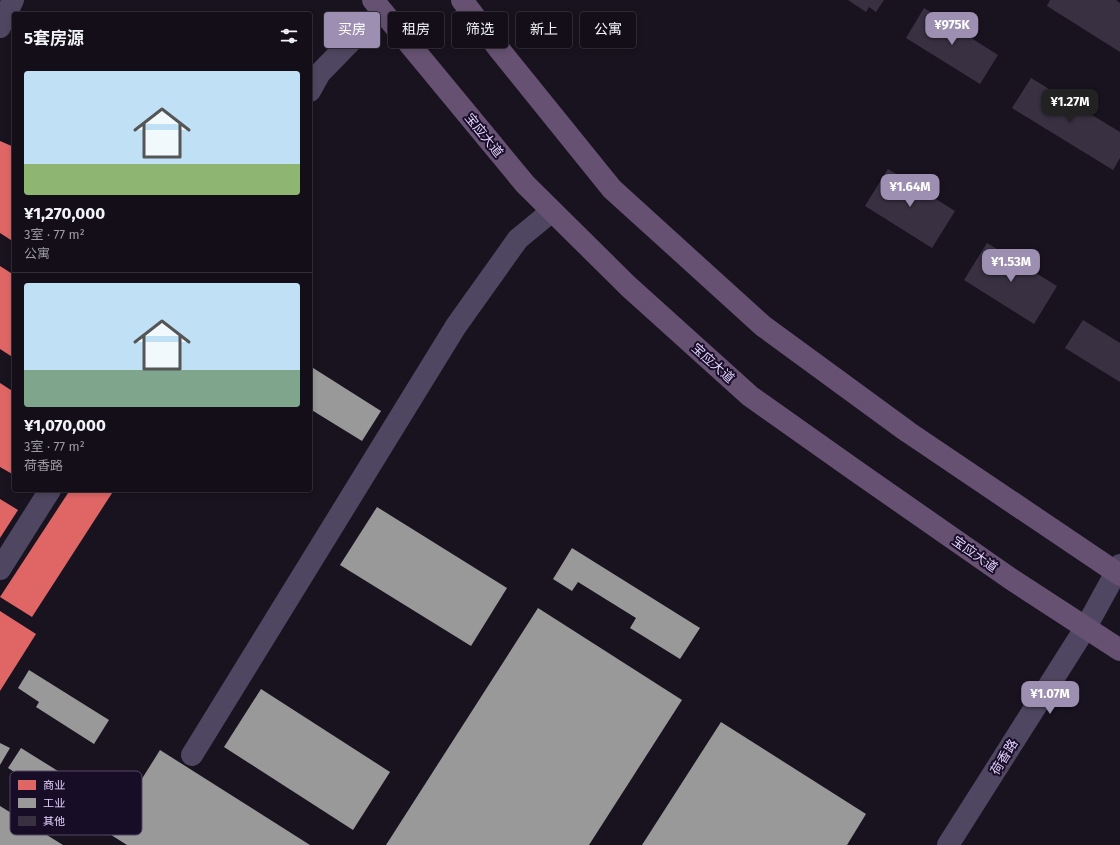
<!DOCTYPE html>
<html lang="zh">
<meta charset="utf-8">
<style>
body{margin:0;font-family:"Fira Sans","Noto Sans SC",sans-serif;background:#1c1721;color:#f1f3f6;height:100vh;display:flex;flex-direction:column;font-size:15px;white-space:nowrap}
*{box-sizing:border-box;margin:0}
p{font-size:13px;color:#9d9ca2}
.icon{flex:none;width:22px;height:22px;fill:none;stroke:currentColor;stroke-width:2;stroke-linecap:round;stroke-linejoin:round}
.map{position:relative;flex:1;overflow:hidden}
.side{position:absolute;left:12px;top:12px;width:300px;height:480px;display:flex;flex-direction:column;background:#130e18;border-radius:4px;box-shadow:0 2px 6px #0003,0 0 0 1px #322e37}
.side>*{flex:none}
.top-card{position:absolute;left:324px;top:12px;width:380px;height:36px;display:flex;gap:8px}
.price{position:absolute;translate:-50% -34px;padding:0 9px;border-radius:8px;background:#9d8fb1;color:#fff;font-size:13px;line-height:26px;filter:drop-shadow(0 1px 2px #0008)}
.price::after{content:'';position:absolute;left:50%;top:24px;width:12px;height:9px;margin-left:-6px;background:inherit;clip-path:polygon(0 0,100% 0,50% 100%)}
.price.current{background:#222;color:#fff}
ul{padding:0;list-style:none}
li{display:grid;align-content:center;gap:8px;height:212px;padding:0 12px}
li+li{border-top:1px solid #322e37}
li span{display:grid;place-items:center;height:124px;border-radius:4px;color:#555}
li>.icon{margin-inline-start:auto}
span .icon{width:72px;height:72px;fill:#fffc;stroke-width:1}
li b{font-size:17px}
h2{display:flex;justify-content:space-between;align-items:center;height:48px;padding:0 12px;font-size:17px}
.chip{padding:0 14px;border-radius:4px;background:#130e18;box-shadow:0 2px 6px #0003,0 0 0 1px #322e37;font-size:14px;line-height:36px}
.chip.current{background:#9d8fb1;color:#fff}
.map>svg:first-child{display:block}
</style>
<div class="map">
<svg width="1120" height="845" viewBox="0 0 1120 845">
<rect width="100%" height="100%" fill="#191320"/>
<g fill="#e06666">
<polygon points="0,141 14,147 14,242 0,233"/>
<polygon points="0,266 14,275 14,358 0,349"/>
<polygon points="0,383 14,392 14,475 0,467"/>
<polygon points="70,490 114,490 32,617 0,597"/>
<polygon points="0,499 18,510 0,538"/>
<polygon points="0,611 36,634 0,691"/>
</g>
<g fill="#999">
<polygon points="310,366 381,411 362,441 310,409"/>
<polygon points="377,507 507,588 471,646 340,565"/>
<polygon points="572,548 700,628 680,659 630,628 636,618 578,582 572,591 553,579"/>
<polygon points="538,608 682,700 589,845 386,845"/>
<polygon points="29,670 109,720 94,744 36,707 39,702 18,688"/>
<polygon points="261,689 390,772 353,830 224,747"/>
<polygon points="721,722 866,814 847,845 642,845"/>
<polygon points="0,743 10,748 0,765"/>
<polygon points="21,748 82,786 69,807 8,768"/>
<polygon points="160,750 310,845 127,845 108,833"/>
<polygon points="0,806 63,845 0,845"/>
</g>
<g fill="#393142">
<polygon points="848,0 884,0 876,12 869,7 866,12"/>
<polygon points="1050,0 1116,0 1120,3 1120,52 1047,6"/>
<polygon points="924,8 998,55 980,84 906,38"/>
<polygon points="1031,78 1120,132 1120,158 1113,170 1012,108"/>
<polygon points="888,169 955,211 932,248 865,206"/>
<polygon points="987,243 1057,286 1034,324 964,280"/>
<polygon points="1083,320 1120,343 1120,382 1065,348"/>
</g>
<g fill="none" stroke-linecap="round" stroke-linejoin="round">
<g stroke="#4f4761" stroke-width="22">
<polyline points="0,27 13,0"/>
<polyline points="310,91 320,73 354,38"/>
<polyline points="0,569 50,490"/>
<polyline points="192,755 456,326 518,239 552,211"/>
<polyline points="948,845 1086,627 1120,565"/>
</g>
<g stroke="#665172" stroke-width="22">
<polyline points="373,0 525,184 628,286 750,396 856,471 1011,579 1120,650"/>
<polyline points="462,0 499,49 612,189 763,326 908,432 1120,575"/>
</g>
</g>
<g text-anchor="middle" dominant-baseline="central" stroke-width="4" stroke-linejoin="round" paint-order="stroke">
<g font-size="13" fill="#e4d2ff" stroke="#180d26">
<text transform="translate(484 135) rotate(51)">宝应大道</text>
<text transform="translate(713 363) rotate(42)">宝应大道</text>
<text transform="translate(975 554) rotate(35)">宝应大道</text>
<text transform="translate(1004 757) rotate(-58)">荷香路</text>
</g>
</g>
<rect x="10" y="771" width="132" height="64" rx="6" fill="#180d26" stroke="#554867" stroke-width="1"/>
<rect x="18" y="780" width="18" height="10" fill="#e06666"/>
<rect x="18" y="798" width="18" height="10" fill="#999"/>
<rect x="18" y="816" width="18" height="10" fill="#393142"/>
<g font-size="11" fill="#e4d2ff">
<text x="43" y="789">商业</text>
<text x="43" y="807">工业</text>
<text x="43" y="825">其他</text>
</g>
</svg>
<b class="price" style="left:952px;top:46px">¥975K</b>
<b class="price current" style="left:1070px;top:123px">¥1.27M</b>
<b class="price" style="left:910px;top:208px">¥1.64M</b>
<b class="price" style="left:1011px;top:283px">¥1.53M</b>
<b class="price" style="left:1050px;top:715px">¥1.07M</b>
<div class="top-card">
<a class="chip current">买房</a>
<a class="chip">租房</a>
<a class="chip">筛选</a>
<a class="chip">新上</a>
<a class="chip">公寓</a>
</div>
<section class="side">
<h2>5套房源<svg class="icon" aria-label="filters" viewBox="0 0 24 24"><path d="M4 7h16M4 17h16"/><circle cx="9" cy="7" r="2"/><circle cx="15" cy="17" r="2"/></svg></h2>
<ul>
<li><span style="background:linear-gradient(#bfe0f5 75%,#8fb573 0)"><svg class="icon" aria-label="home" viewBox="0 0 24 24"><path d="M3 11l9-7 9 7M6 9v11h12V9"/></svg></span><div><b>¥1,270,000</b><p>3室 · 77 m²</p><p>公寓</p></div></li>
<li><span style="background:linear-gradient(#bfe0f5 70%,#7fa58c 0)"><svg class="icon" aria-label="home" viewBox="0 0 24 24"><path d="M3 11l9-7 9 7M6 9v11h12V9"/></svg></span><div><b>¥1,070,000</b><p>3室 · 77 m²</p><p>荷香路</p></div></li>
</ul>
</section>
</div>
